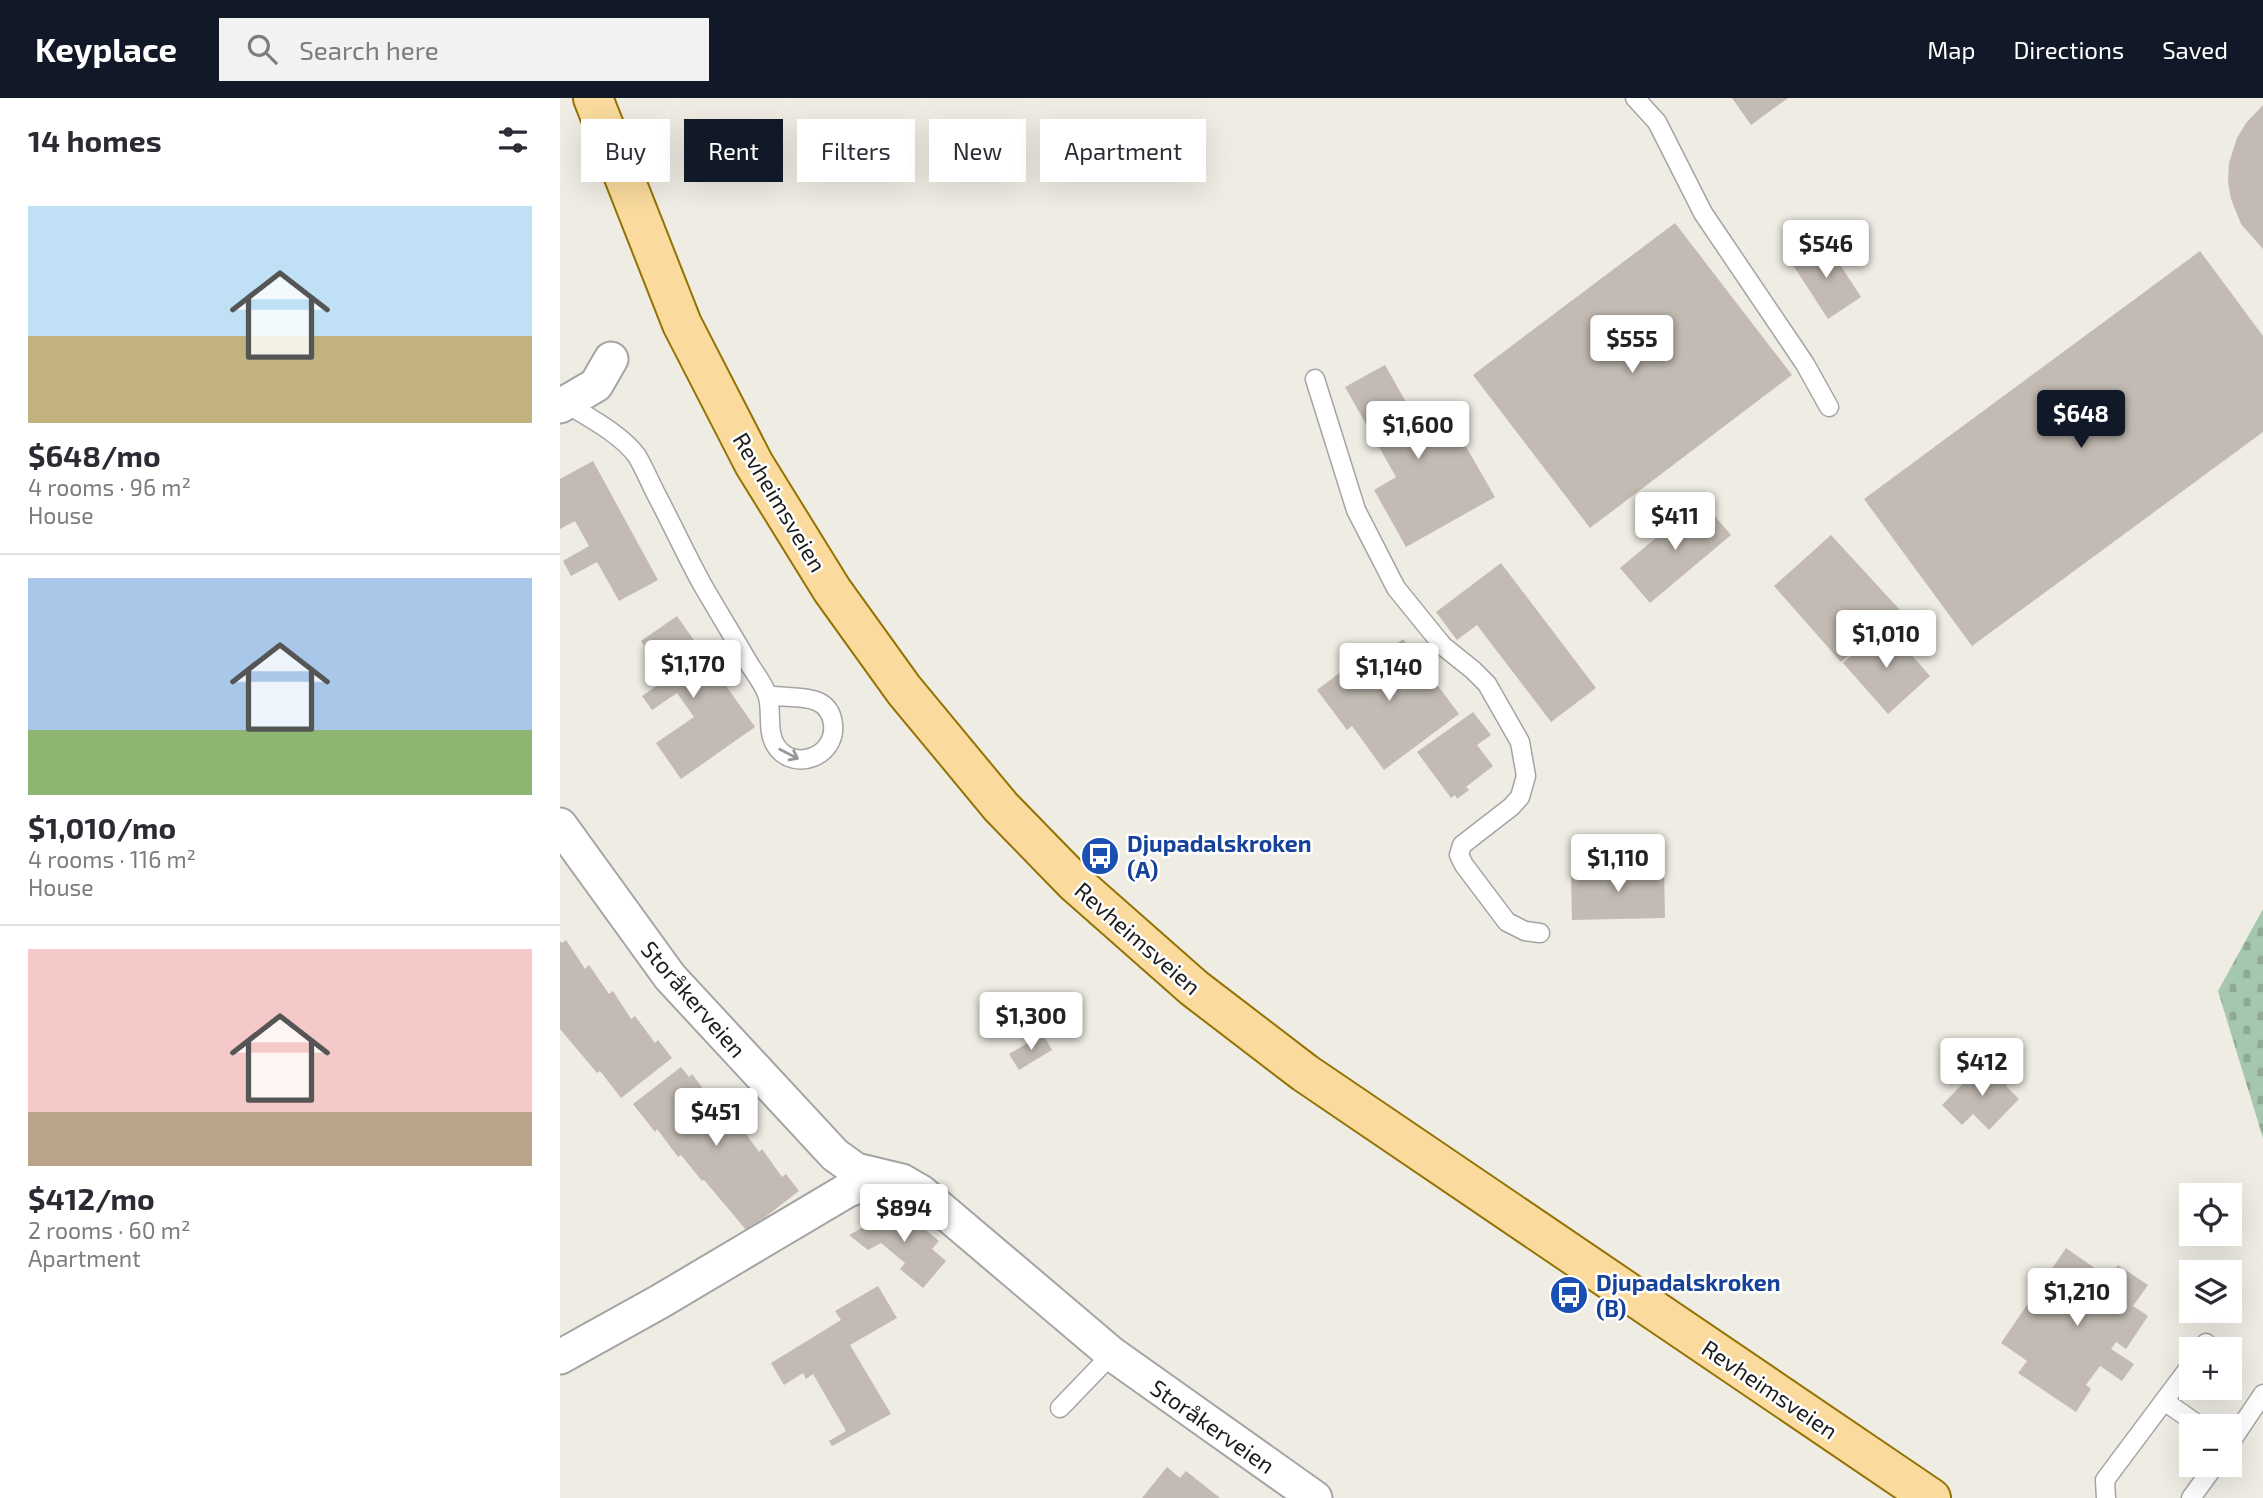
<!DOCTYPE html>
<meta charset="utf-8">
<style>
body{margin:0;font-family:"Exo 2",sans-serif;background:#f2f2f3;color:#2b2b33;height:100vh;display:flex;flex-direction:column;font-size:26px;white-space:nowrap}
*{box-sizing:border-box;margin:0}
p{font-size:23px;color:#7c7c81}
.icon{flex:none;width:38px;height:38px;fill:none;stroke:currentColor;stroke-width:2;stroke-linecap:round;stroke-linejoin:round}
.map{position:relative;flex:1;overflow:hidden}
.details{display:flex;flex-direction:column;background:#fff;width:560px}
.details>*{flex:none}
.banner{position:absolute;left:21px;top:21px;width:665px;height:63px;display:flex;gap:14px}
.buttons{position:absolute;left:1619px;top:1085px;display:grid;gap:14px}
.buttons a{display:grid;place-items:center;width:63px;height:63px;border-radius:0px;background:#fff;box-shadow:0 7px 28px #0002;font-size:35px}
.price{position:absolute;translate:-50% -60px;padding:0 16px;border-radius:7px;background:#fff;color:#222;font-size:23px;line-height:46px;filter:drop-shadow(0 2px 4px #0008)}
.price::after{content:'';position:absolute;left:50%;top:42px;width:21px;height:16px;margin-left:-10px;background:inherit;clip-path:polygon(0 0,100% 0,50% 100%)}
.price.on{background:#111827;color:#fff}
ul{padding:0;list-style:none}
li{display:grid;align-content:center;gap:14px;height:371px;padding:0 28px}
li+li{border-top:2px solid #e1e1e2}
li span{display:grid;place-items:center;height:217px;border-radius:0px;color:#555}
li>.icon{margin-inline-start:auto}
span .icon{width:126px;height:126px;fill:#fffc;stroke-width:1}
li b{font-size:30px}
h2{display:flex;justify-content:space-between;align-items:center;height:84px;padding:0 28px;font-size:30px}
.pill{padding:0 24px;border-radius:0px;background:#fff;box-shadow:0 7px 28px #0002;font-size:24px;line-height:63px}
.pill.on{background:#111827;color:#fff}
header{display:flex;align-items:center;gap:42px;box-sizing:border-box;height:98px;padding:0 35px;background:#111827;color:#fff}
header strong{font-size:33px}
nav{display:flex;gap:38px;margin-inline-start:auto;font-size:24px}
.search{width:490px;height:63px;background:#f2f2f3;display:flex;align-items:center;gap:18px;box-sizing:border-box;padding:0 24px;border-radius:0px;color:#7c7c81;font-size:26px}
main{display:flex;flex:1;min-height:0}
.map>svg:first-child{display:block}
</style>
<header>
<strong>Keyplace</strong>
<div class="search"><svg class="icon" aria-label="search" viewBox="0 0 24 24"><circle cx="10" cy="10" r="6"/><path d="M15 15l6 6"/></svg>Search here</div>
<nav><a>Map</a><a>Directions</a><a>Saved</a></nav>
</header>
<main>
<section class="details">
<h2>14 homes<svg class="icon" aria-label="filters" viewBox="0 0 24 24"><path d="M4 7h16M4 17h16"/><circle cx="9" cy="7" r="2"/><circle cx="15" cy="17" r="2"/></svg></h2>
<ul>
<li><span style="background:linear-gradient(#bfe0f5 60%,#c2b280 0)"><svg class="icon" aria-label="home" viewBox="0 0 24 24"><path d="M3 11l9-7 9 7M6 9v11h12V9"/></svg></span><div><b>$648/mo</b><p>4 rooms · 96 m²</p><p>House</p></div></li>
<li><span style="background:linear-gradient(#a9c7e8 70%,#8fb573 0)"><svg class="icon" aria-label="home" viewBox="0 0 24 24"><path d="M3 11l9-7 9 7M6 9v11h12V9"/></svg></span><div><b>$1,010/mo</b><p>4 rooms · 116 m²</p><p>House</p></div></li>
<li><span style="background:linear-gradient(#f6c9c9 75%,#b9a48a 0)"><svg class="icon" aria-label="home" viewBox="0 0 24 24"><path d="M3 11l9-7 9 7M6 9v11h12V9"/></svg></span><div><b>$412/mo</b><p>2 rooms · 60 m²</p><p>Apartment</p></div></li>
</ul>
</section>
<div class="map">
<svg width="1703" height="1400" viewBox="0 0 1703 1400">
<defs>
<pattern id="cemetery-stones" width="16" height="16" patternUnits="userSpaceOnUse" patternTransform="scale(1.75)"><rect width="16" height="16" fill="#a5c7ad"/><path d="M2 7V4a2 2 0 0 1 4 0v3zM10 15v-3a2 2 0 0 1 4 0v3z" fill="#8eaa94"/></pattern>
</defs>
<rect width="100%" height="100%" fill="#eeece3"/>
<polygon fill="url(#cemetery-stones)" points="1703,811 1703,1040 1658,893"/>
<g fill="#c3bbb3">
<polygon points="1172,0 1228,0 1191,27"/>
<polygon points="1703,7 1703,151 1681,126 1671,101 1668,84 1669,65 1677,40 1686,25"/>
<polygon points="1115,125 1232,277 1030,430 913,277"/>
<polygon points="1264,142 1301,199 1268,221 1231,164"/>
<polygon points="1640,153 1703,238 1703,334 1412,548 1304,401"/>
<polygon points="825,267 860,329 886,314 935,399 846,449 814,392 836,379 785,289"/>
<polygon points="33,363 98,482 59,503 37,464 11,478 3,463 29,448 15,423 0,431 0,381"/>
<polygon points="1141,402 1171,437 1090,505 1060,470"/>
<polygon points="1271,437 1340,512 1281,564 1214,488"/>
<polygon points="941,465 1036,590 991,624 917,527 897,542 876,514"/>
<polygon points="117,518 195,629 121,681 96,645 134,619 117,595 92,612 82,598 107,581 81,543"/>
<polygon points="1325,527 1370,578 1328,616 1283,565"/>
<polygon points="843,541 899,616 824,672 792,628 787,632 757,592 794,564 801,573"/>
<polygon points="913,614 931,637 917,647 933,668 906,689 909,692 897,701 895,697 891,700 857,654"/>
<polygon points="1075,764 1075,772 1104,772 1105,820 1012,822 1011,774 1057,772 1057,765"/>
<polygon points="6,842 25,871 29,867 49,896 53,893 71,921 75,918 95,945 98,942 112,960 61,1000 40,973 37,975 0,931 0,843 2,845"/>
<polygon points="483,936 492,952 459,972 449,956"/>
<polygon points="1423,965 1427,969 1430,966 1449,984 1446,988 1459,1001 1429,1032 1413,1016 1402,1027 1382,1007"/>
<polygon points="121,969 129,979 132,976 153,1004 156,1001 176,1029 179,1026 199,1054 202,1051 222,1079 226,1076 239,1093 187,1133 144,1082 142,1083 121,1057 118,1059 97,1031 95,1034 73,1006"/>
<polygon points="339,1110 379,1143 372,1151 386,1163 363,1190 340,1171 345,1165 321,1145 308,1152 289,1137"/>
<polygon points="1506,1150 1549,1180 1558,1167 1588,1187 1573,1208 1588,1218 1566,1251 1556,1244 1551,1251 1574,1266 1562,1283 1540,1268 1526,1287 1531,1291 1516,1314 1458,1275 1467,1263 1441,1245"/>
<polygon points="318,1188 337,1220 290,1247 331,1316 272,1348 269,1343 286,1333 253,1276 246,1281 243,1275 224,1287 211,1265 281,1222 275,1213"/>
<polygon points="607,1369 620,1380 626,1373 660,1400 582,1400"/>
</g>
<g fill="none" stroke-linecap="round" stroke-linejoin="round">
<defs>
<g id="lane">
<polyline points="1075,0 1097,24 1143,115 1245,266 1269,309"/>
<polyline points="755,281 796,412 836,490 883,548 913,572 927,586 960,644 966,678 960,699 951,709 902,747 899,757 904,767 947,824 965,833 980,835"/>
<path d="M5 305C28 319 61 336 77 358 84 370 90 384 96 396 112 426 126 457 142 486 157 512 173 538 188 564 194 574 203 585 207 596 213 612 206 633 216 648 234 675 277 658 273 626 269 592 231 602 208 597"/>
<polyline points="1642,1251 1646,1245"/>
<polyline points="1604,1303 1640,1328"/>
<polyline points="500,1310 552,1256"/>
<polyline points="1670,1345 1703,1296"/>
<polyline points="1546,1400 1545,1382 1631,1267"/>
<polyline points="1631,1400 1655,1367"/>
</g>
<g id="street">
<polyline points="0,308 36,287 51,261"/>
<polyline points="0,727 110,879 275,1057 296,1072 342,1083 361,1094 552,1256 755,1400"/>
<polyline points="0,1259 99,1204 286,1093 321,1079"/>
</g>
<polyline id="primary" points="33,0 122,226 194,366 272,492 344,592 441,709 515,785 634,890 745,975 1371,1400"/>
</defs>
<use href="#lane" stroke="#a4a4a4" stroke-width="21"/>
<use href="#street" stroke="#a4a4a4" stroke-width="37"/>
<use href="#primary" stroke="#947203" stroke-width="42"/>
<use href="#lane" stroke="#fff" stroke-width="18"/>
<use href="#street" stroke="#fff" stroke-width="33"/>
<use href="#primary" stroke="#fadb9d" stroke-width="38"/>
</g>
<defs><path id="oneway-shaft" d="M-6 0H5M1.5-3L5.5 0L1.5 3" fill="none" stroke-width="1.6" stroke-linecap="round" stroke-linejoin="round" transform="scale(1.75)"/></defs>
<use stroke="#999" href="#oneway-shaft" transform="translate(229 656) rotate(27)"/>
<defs>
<symbol id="bus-disc" viewBox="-11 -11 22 22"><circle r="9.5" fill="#1a4fb4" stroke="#fff"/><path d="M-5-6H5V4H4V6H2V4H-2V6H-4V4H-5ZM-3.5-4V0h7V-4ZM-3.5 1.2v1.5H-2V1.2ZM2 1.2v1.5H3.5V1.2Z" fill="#fff"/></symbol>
</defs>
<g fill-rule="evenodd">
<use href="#bus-disc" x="518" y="736" width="44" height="44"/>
<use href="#bus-disc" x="987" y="1175" width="44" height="44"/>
</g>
<g text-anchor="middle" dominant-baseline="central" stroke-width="5" stroke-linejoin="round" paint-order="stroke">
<g font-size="23" fill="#1d1d1d" stroke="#fff">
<text transform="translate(220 404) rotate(59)">Revheimsveien</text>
<text transform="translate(578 840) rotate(41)">Revheimsveien</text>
<text transform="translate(134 901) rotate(49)">Storåkerveien</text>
<text transform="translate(1210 1291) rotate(34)">Revheimsveien</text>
<text transform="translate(653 1328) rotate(35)">Storåkerveien</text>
</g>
<g font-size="23" font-weight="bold" fill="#164399" stroke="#fff" text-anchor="start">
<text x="567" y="745">Djupadalskroken<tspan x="567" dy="26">(A)</tspan></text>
<text x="1036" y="1184">Djupadalskroken<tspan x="1036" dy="26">(B)</tspan></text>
</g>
</g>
</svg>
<div class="buttons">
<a><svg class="icon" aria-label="locate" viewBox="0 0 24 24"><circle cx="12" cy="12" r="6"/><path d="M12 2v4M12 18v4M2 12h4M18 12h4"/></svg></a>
<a><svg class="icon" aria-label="layers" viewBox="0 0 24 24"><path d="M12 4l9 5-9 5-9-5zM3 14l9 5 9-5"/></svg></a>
<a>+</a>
<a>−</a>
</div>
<b class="price" style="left:1266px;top:182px">$546</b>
<b class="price" style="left:1072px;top:277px">$555</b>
<b class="price on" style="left:1521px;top:352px">$648</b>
<b class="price" style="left:858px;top:363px">$1,600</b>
<b class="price" style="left:1115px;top:454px">$411</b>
<b class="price" style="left:1326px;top:572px">$1,010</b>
<b class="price" style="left:133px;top:602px">$1,170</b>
<b class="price" style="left:829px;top:605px">$1,140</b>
<b class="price" style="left:1058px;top:796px">$1,110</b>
<b class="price" style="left:471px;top:954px">$1,300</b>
<b class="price" style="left:1422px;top:1000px">$412</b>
<b class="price" style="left:156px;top:1050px">$451</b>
<b class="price" style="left:344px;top:1146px">$894</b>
<b class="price" style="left:1517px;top:1230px">$1,210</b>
<div class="banner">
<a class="pill">Buy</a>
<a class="pill on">Rent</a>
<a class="pill">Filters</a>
<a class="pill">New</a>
<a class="pill">Apartment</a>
</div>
</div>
</main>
